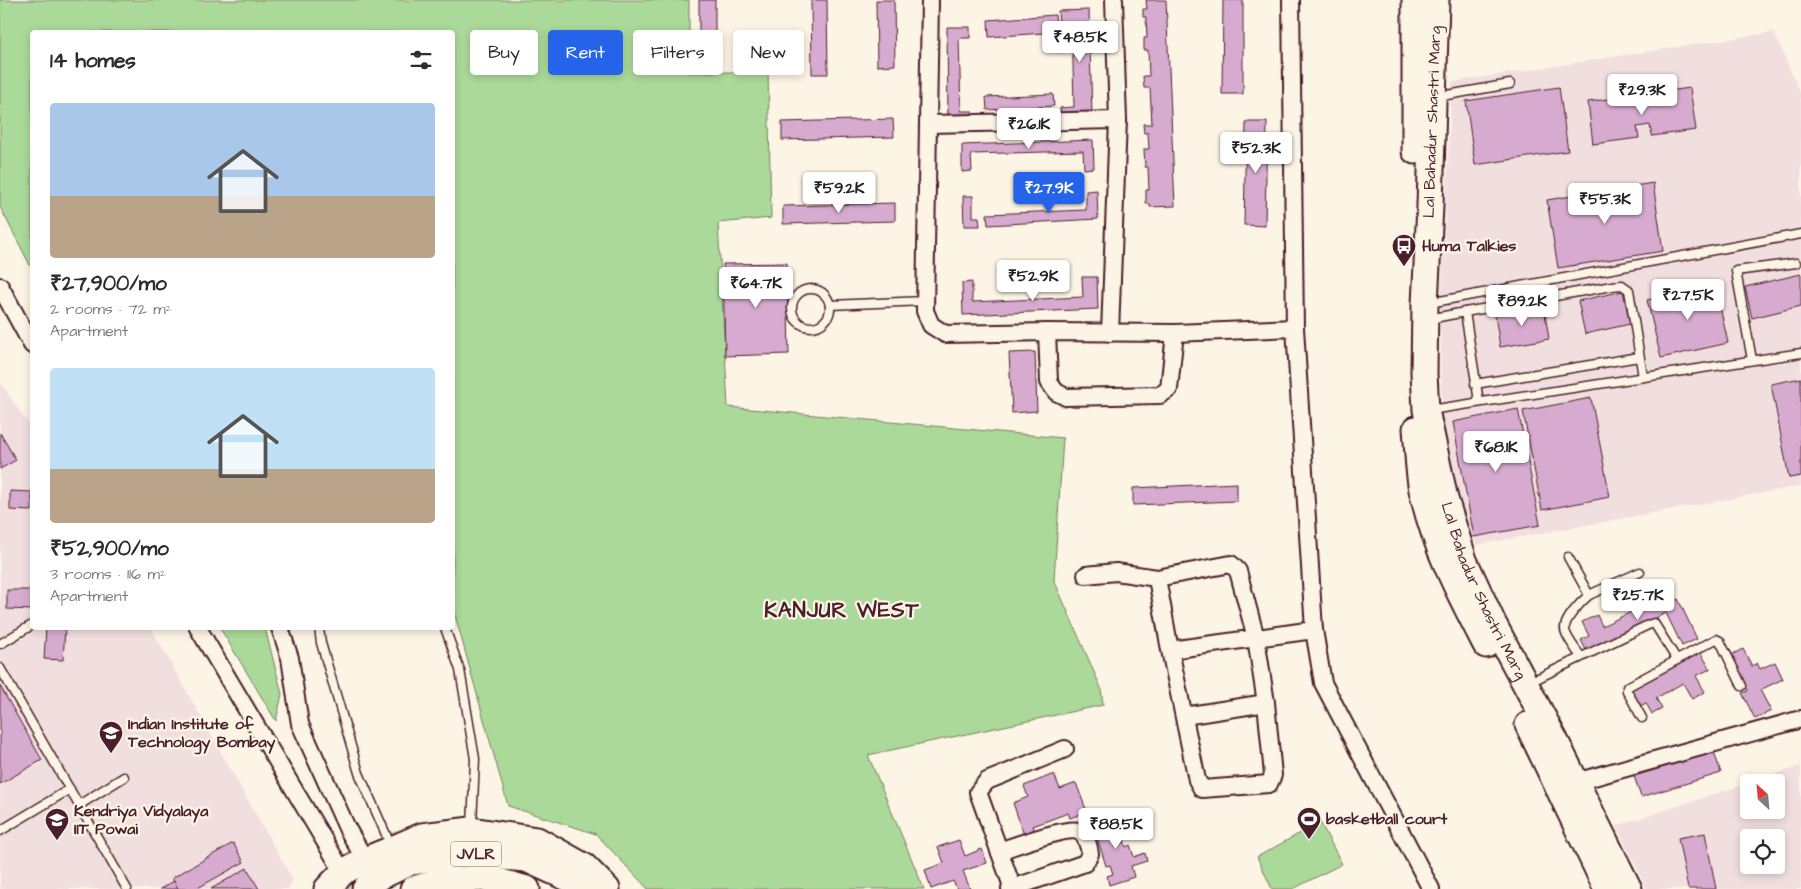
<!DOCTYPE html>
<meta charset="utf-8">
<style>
body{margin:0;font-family:"Architects Daughter",sans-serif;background:#f2f2f3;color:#2b2b33;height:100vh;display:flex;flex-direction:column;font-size:19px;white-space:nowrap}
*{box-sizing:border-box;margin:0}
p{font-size:16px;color:#7c7c81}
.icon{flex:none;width:28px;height:28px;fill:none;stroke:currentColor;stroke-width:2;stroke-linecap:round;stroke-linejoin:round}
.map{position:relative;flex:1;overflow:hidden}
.panel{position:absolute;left:30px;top:30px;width:425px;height:600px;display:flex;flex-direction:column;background:#fff;border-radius:5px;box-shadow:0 2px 8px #0003}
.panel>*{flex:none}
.banner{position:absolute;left:470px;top:30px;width:475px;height:45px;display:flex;gap:10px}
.needle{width:32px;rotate:334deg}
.tools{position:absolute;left:1740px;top:774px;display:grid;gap:10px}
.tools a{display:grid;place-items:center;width:45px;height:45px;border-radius:5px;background:#fff;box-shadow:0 2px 8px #0003;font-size:25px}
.price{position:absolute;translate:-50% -42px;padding:0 11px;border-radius:5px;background:#fff;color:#222;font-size:16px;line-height:32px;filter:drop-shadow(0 1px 2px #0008)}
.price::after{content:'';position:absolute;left:50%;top:30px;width:15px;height:11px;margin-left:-8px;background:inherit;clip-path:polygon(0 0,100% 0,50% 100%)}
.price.selected{background:#2563eb;color:#fff}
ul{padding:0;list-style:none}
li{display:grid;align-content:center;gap:10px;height:265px;padding:0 20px}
li span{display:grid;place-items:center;height:155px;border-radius:5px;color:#555}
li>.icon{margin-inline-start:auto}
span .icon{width:90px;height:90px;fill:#fffc;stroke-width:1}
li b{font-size:21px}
h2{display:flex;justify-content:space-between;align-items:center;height:60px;padding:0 20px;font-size:21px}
.chip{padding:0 18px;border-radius:5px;background:#fff;box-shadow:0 2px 8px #0003;font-size:18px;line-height:45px}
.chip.selected{background:#2563eb;color:#fff}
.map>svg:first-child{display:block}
</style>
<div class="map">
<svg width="1801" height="889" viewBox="0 0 1801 889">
<rect width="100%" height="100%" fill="#fcf5e5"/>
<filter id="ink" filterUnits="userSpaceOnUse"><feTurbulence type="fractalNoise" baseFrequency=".02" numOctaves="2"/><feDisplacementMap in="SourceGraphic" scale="10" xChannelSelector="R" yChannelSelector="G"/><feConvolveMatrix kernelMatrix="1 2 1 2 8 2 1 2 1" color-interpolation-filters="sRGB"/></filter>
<g filter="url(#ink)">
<g fill="#f1dfdf" fill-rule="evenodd">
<polygon points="1774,32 1801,95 1801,486 1477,545 1462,520 1442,422 1440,313 1452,82"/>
<polygon points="0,382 32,429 32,628 151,628 293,880 288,889 0,889"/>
<path d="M1801 766V889H1647L1616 826 1749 783V810H1776V782H1751ZM1749 838H1776V865H1749Z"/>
</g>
<g fill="#aad999" stroke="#7a7c62">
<polygon points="0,0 689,0 689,73 768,71 771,218 718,223 728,407 1063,438 1054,580 1101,688 1103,705 868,755 924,889 648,889 596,834 508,806 453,608 452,32 32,32 32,269 0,207"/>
<polygon points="220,628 265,628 282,694 276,721"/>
<polygon points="1320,822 1342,864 1293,889 1272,889 1257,857"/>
</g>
<g fill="#d7abd0" stroke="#4a1f2b">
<rect x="699" y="0" width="16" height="68"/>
<polygon points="811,0 827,0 828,74 812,74"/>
<polygon points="876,0 894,0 895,65 877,66"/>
<polygon points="1146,0 1166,0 1175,206 1150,207 1150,204 1146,204 1146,190 1149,190 1148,167 1145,167 1144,149 1149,149 1148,133 1144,133 1143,124 1152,124 1150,88 1144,88 1143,76 1149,76 1148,50 1144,50 1144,38 1147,38 1146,17 1143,17 1143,9 1147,9"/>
<polygon points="1223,0 1243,0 1243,94 1222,94"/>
<polygon points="1089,10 1092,116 1061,117 1060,108 1074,107 1072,22 1059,22 1058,11"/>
<polygon points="1055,15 1057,32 989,37 988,20"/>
<polygon points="947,27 970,27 970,38 959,38 961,111 972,111 972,118 948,119"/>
<polygon points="1559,87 1568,151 1475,165 1466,101"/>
<polygon points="1690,88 1696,130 1652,136 1650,125 1637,127 1639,138 1593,144 1588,102 1628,96 1629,103 1646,100 1646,94"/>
<polygon points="1053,94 1054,106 987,110 986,97"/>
<polygon points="893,119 894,137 782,140 782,122"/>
<polygon points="1246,122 1267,122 1265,226 1244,225"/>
<polygon points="1093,140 1094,168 1084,169 1083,151 971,154 972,171 962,172 962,145"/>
<polygon points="1653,183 1663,251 1558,268 1547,200"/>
<polygon points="1097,190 1098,219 988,225 987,214 1086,210 1086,191"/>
<polygon points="963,196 973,196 973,217 979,217 980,226 964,226"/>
<polygon points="895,203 895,221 783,224 783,206"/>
<polygon points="787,263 789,354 725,356 723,264"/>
<polygon points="1801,274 1801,306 1752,318 1745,287"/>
<polygon points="1082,277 1097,277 1098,309 963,315 962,283 972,282 972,302 1083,297"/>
<polygon points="1715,284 1728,343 1661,358 1647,300"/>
<polygon points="1623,291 1630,324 1585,334 1578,301"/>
<polygon points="1544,307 1549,339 1500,347 1495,315"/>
<polygon points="1035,352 1037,411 1012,413 1009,353"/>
<polygon points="1801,378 1801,476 1789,478 1771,384"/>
<polygon points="1591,398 1610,497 1542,510 1523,411"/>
<polygon points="1518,409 1540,525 1474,537 1453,422"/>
<polygon points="0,433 16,460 0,469"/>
<polygon points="1237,483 1237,501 1133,505 1133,488"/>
<polygon points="10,491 32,492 32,511 10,510"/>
<polygon points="1636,589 1642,601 1653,595 1659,608 1678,599 1697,639 1682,646 1666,613 1587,652 1581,640 1589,636 1582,622 1597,615 1602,626 1631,612 1623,595"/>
<polygon points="7,590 32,590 32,610 7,609"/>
<polygon points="46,628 65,628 63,660 44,659"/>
<polygon points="1743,649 1752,666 1757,663 1760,669 1775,662 1783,679 1760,690 1771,711 1755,719 1742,693 1748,691 1742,677 1725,658"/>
<polygon points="1700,651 1710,669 1696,676 1705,692 1692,699 1683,683 1656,698 1662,709 1652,714 1646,703 1636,708 1627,691"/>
<polygon points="0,686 42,760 0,784"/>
<polygon points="1714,752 1721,773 1641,797 1634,776"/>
<polygon points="1054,774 1060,789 1076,783 1087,812 1070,818 1068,813 1033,826 1035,831 1024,835 1013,803 1028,797 1024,786"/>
<polygon points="1116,814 1126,847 1130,845 1134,857 1145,853 1147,861 1131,866 1134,877 1109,885 1107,876 1113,874 1110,865 1106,866 1092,821"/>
<polygon points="1705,833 1716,889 1688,889 1678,838"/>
<polygon points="959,840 965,856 982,849 987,863 963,871 970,889 957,889 953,881 931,889 925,870 944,863 938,847"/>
<polygon points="233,843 244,862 196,889 178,889 172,878"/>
<polygon points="247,868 259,889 211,889"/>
<polygon points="174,881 178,889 160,889"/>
</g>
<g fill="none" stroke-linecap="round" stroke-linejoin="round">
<defs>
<g id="lane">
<polyline points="1436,97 1510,84"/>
<circle cx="811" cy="308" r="19"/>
<polyline points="1429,303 1801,234"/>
<polyline points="830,305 925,301"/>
<polyline points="1429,319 1465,312"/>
<polyline points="1752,360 1736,271 1796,263"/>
<polyline points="1475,384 1639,357"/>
<polyline points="1479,402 1465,312 1612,286 1622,285 1629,290 1643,377"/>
<polyline points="1430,410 1801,353"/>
<path d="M1568 557 1589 595C1582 601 1563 620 1565 630 1566 637 1577 651 1581 657"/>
<polyline points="1589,595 1640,572"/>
<polyline points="319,628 321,643 359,773 391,846"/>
<polyline points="445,628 460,670 475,759 472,826"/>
<polyline points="0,644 32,625"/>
<polyline points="0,668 127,889"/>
<polyline points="1528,683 1648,625 1654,623 1677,660"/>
<polyline points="1642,718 1627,691 1627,687 1716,639 1720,641 1742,686"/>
<polyline points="79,805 124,777"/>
<polyline points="0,831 70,789"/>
</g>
<g id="street">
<polyline points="930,0 925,311 931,325 945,334 1047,332 1175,333 1295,328"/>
<polyline points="1291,0 1295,328 1314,630 1323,683 1431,889"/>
<polyline points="929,124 1118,120"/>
<polyline points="0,286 32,345"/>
<polyline points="1047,332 1049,382 1056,392 1066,397 1160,395 1169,389 1175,333"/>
<polyline points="1110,333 1118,120 1114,0"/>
<polyline points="1086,575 1116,572 1157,578"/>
<polyline points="198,628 343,872"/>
<polyline points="280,628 290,658 300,724 347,828 365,860"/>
<polyline points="1170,650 1197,780 1202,789 1269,784 1273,775 1266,703 1256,638 1238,571 1231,564 1157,578 1170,650 1314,630"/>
<polyline points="1184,716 1266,703"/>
<polyline points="1576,782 1801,719"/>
<path d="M999 851C1014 846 1066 827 1078 831 1086 834 1089 847 1090 854L1085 863 1010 889"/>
<polyline points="1013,889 978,792 987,781 1065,749"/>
</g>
<g id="primary">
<path id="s1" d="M1436 0 1430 206 1425 304 1424 373 1426 410 1445 499 1464 560 1493 623 1554 738 1629 889"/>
<polyline points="1415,151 1415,0"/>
<path d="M1416 429C1418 449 1418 470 1422 490 1434 546 1460 595 1486 645"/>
<polyline points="1528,725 1607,889"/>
<polyline points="327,889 343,872 365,860 392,849 422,836 471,830 537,840 585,867 607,889"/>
<polyline points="365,889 373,880 411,862 468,854 526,859 583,885 588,889"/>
<polyline points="413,889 438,882 486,878 527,889"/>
</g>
</defs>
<use href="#lane" stroke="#4a1f2b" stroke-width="11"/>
<use href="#street" stroke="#4a1f2b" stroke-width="20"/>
<use href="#primary" stroke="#4a1f2b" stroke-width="29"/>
<use href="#lane" stroke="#fcf5e5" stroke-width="8"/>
<use href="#street" stroke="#fcf5e5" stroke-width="16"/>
<use href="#primary" stroke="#fcf5e5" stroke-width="25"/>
</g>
</g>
<defs>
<symbol id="bus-pin" viewBox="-11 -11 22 30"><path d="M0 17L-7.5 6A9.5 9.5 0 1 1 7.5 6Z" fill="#4a1f2b" stroke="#fcf5e5"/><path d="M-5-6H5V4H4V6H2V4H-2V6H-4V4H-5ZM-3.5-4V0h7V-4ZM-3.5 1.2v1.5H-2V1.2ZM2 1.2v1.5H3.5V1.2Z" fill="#fff"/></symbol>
<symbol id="university-pin" viewBox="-11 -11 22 30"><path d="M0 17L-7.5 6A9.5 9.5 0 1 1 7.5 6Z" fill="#4a1f2b" stroke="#fcf5e5"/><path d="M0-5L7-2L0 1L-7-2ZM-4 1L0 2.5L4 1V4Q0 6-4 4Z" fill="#fff"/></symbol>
<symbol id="stadium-pin" viewBox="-11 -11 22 30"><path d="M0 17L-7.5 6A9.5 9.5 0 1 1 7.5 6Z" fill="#4a1f2b" stroke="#fcf5e5"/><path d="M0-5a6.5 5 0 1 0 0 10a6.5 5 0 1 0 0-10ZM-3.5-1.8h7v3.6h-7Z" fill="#fff"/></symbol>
<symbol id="school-pin" viewBox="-11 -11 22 30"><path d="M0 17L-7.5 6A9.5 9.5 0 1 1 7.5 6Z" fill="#4a1f2b" stroke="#fcf5e5"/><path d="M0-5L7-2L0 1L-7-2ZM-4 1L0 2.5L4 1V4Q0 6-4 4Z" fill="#fff"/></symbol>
</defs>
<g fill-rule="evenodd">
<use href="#bus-pin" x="1390" y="232" width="28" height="38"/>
<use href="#university-pin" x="97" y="719" width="28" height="38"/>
<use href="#stadium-pin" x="1295" y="805" width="28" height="38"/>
<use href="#school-pin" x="43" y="806" width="28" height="38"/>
</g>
<g text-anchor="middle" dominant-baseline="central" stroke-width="4.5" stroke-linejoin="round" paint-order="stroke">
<rect fill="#fcf5e5" stroke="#7f5f63" stroke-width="1" x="451" y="841.5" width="50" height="25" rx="4"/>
<g font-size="15" font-weight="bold" fill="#4a1f2b">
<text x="476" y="854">JVLR</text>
</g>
<g font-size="16" fill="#4a1f2b" stroke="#fcf5e5">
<text transform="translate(1432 122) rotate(-88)">Lal Bahadur Shastri Marg</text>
<text stroke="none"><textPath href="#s1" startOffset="601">Lal Bahadur Shastri Marg</textPath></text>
</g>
<g font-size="16" font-weight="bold" fill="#4a1f2b" stroke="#fcf5e5" text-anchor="start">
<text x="1422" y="246">Huma Talkies</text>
<text x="128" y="724">Indian Institute of<tspan x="128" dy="18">Technology Bombay</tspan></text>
<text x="74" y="811">Kendriya Vidyalaya<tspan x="74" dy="18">IIT Powai</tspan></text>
<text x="1326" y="819">basketball court</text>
</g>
<g font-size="21" font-weight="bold" letter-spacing="1" fill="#4a1f2b" stroke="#fcf5e5">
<text x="842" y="610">KANJUR WEST</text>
</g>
</g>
</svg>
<div class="tools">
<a><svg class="needle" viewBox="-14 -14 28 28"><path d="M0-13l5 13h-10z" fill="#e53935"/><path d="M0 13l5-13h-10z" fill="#7c7c81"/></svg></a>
<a><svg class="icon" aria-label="locate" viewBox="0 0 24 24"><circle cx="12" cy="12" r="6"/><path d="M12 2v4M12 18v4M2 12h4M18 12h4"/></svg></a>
</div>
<b class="price" style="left:1080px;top:63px">₹48.5K</b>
<b class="price" style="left:1642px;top:116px">₹29.3K</b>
<b class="price" style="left:1029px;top:150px">₹26.1K</b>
<b class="price" style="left:1256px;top:174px">₹52.3K</b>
<b class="price" style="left:839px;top:214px">₹59.2K</b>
<b class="price selected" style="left:1049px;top:214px">₹27.9K</b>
<b class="price" style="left:1605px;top:225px">₹55.3K</b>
<b class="price" style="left:1033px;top:302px">₹52.9K</b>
<b class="price" style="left:756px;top:309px">₹64.7K</b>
<b class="price" style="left:1688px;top:321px">₹27.5K</b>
<b class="price" style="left:1522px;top:327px">₹89.2K</b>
<b class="price" style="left:1496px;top:473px">₹68.1K</b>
<b class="price" style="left:1638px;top:621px">₹25.7K</b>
<b class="price" style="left:1116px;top:850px">₹88.5K</b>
<div class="banner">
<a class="chip">Buy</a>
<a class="chip selected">Rent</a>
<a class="chip">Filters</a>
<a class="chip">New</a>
</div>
<section class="panel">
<h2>14 homes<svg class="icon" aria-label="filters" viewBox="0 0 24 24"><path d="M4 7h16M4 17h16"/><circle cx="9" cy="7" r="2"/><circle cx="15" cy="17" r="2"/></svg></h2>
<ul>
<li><span style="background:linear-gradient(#a9c7e8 60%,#b9a48a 0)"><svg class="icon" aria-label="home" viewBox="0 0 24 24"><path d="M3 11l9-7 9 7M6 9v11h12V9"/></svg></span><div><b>₹27,900/mo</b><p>2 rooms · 72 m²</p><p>Apartment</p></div></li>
<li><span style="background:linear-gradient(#bfe0f5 65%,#b9a48a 0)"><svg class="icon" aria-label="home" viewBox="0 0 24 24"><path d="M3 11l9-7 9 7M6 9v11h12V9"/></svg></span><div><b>₹52,900/mo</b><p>3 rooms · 116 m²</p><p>Apartment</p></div></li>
</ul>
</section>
</div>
